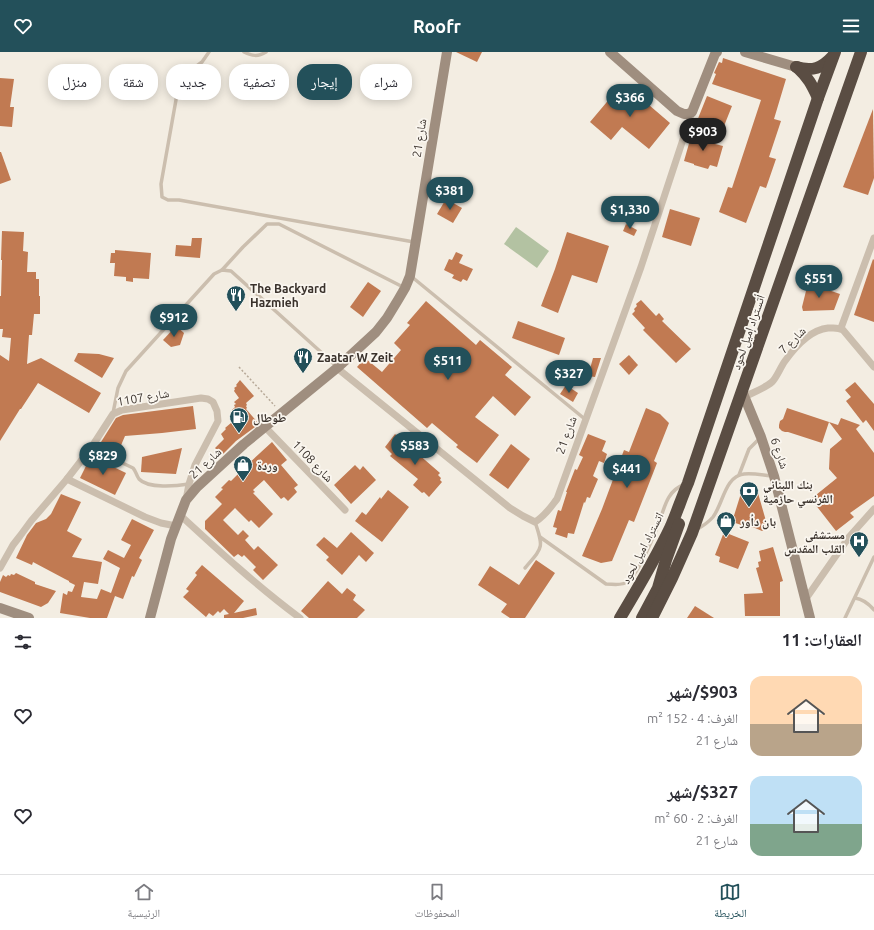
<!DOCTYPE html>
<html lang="ar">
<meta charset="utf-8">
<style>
body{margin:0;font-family:Ubuntu,"Noto Naskh Arabic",sans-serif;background:#f2f2f3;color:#2b2b33;direction:rtl;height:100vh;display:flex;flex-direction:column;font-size:15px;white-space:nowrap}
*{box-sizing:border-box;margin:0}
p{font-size:13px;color:#7c7c81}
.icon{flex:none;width:22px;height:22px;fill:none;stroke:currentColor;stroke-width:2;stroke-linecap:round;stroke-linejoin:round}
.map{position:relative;height:566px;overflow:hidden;direction:ltr}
.sheet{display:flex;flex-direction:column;background:#fff;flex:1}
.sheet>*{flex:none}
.hud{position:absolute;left:12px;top:12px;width:400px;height:36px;direction:rtl;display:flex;gap:8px}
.price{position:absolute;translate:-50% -34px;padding:0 9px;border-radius:14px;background:#23505a;color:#fff;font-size:13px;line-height:26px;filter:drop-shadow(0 1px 2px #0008)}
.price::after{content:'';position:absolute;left:50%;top:24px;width:12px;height:9px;margin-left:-6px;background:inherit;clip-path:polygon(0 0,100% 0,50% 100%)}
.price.active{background:#222;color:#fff}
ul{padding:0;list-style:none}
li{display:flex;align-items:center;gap:12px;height:100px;padding:0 12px}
li span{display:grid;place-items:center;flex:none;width:112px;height:80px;border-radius:12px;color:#555}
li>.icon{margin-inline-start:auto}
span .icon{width:48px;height:48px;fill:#fffc;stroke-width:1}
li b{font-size:17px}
h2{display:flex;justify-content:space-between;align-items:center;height:48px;padding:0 12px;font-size:17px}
.tag{padding:0 14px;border-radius:16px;background:#fff;box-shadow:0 2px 10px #0003;font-size:14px;line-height:36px}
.tag.active{background:#23505a;color:#fff}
header{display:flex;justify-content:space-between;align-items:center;height:52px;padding:0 12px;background:#23505a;color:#fff;font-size:18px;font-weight:600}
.tabs{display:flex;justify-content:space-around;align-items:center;height:56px;border-top:1px solid #e1e1e2;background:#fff;font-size:11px;color:#7c7c81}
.tabs a{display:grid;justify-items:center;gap:2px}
.tabs .active{color:#23505a}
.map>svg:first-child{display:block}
</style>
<header><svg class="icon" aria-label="menu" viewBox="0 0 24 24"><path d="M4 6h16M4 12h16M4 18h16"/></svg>Roofr<svg class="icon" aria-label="heart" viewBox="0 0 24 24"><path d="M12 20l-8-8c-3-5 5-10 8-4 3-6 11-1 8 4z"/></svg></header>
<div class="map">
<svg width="874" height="566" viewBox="0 0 874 566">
<rect width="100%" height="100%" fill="#f3ede2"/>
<polygon fill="#b3c2a2" points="516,175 549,199 537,216 504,192"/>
<g fill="#c17a52">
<polygon points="456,0 482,0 477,10"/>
<polygon points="723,6 786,27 774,67 781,69 769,105 776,107 766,136 760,134 746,171 719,160 728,135 732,136 761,48 712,32 716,22 714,21 719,10 722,11"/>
<polygon points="0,26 14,27 10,55 14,55 12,75 0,74"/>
<polygon points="622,32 648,54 649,53 670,71 649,97 622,75 611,88 590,70"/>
<polygon points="707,44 732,54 722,79 697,69"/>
<polygon points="873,57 874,126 868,143 843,135"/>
<polygon points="692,81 716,88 715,92 723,94 717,115 710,113 708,117 694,113 694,112 684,109"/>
<polygon points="0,100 1,100 11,128 0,132"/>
<polygon points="446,147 462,156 453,171 437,162"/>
<polygon points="670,157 700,166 691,194 662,185"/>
<polygon points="626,172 637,178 634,184 623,179"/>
<polygon points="2,179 24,180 23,199 28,200 27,220 36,220 36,227 39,227 39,244 40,244 40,262 34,262 32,283 29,283 27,312 41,306 101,341 89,361 38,331 21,357 20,357 0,389 0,303 9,309 11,286 2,285 3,277 0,277 0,244 1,244 2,208 1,208"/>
<polygon points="567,180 609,194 597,231 572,223 558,261 541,254 555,217"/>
<polygon points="192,186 202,186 200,206 175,204 176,193 191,194"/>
<polygon points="115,198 151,201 149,227 133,226 133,230 126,229 126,225 114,224 115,211 110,211 111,201 115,201"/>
<polygon points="456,200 463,203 459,211 473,217 467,229 463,227 461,230 452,226 454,223 444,218 449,207 452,208"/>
<polygon points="873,207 874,208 874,270 854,263"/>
<polygon points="368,230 381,239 363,265 350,255"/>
<polygon points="808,231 840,242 834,258 803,259 802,255"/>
<polygon points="641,248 656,264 659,261 664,267 662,269 691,297 676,311 643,278 645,276 632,262 635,259 634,257 637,254 636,252"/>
<polygon points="426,249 476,293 480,288 512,315 505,323 531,345 515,364 493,344 475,365 499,383 477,411 456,395 458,393 432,371 427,376 357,315 365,306 382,320 401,298 394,291 410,273 407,271"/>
<polygon points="518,269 565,286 559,303 512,286"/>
<polygon points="176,274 184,281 180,293 171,295 163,288"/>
<polygon points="78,301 99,302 114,306 102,326 74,309"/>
<polygon points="629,303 638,313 629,323 619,312"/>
<polygon points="593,306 601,306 595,325 588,324"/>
<polygon points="240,328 254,344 246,351 247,353 246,354 247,356 246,357 259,372 236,389 222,403 215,396 224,387 221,382 226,377 225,376 238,365 232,358 235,355 234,353 236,352 234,350 239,346 234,339 235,337 234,336 237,334 236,333"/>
<polygon points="855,330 874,352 874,379 866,368 863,371 846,349 851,345 845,338"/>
<polygon points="566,333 578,341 573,350 560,342"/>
<polygon points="193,354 196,377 162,381 125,384 119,398 101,390 116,366 123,363"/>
<polygon points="646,356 660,362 669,371 654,409 657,411 634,470 629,468 612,509 601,511 582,504 602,457 624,398 629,400"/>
<polygon points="787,356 838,373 841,366 860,373 856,377 874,401 874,444 850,461 854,465 836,479 811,447 837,426 829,417 830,397 842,387 829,370 822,391 788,380 785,380 782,379 779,376 779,373 780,369 783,367"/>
<polygon points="395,382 440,421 438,423 441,426 440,428 442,430 429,445 424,440 422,441 413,433 418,427 390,404 392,402 385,395"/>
<polygon points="588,382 606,389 602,399 607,402 604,411 599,409 593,424 598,427 590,446 587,445 585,451 584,450 574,482 568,481 567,486 555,482 557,476 553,475 558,458 561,459 567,440 566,440 575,417 577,418 583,405 579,403"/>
<polygon points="272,390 287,408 281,413 298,433 294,436 297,440 288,449 284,445 281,447 264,428 253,438 255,440 253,441 273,462 259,476 251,468 249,470 235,456 223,468 238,483 243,478 249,484 245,488 254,498 258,494 278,513 263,528 253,518 256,515 244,503 242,505 238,502 234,505 205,477 205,469 222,452 215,445 223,437 221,436 229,428 231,429 246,414"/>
<polygon points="511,392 530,407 508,437 489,423"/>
<polygon points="182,396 176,422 141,420 142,405"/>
<polygon points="91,404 126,421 115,443 80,426"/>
<polygon points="355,413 360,418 363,414 376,428 351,452 334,433"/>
<polygon points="748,435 754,436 758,441 768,476 762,479 755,476 748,475 732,470 742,438"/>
<polygon points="388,438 409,455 382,490 355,469 362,460 366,463 380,445 381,447"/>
<polygon points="61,442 81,450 67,479 82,487 72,505 102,510 98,532 84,530 81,545 97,547 101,537 111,541 120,516 103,507 108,498 124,506 131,493 121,488 132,467 154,478 139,506 142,508 134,525 132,524 123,547 115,544 107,566 90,566 60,561 63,541 67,543 68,539 72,540 75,533 69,530 69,529 65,527 65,526 65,527 33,510 32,513 16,506 27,483 36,471 46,467 51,462"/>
<polygon points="351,480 374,501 366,510 359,503 342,523 326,508 329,505 316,493 324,485 337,496"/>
<polygon points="724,480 749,490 738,517 719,510 720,505 715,503"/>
<polygon points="773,495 783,529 780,530 780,564 745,564 744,542 763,541 756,516 759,515 758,510 761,509 759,499"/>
<polygon points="536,508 555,521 525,566 510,566 501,560 507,552 478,533 490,514 519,533"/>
<polygon points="202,513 244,549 234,561 256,556 257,563 243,566 224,566 224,563 229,562 224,557 220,561 218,559 213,564 209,561 206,565 183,545 189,539 186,537 197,523 195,521"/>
<polygon points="16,521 35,530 35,532 56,539 48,551 41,555 0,540 0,530 3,523 6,525 8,523 10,524 11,522 14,523"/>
<polygon points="328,529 342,542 347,536 356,543 353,548 365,558 357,566 309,566 301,559"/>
<polygon points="695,554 714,566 687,566"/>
</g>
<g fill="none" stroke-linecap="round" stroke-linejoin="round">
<polyline stroke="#b7a998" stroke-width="1.5" stroke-dasharray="2 2" stroke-linecap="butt" points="239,315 275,354"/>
<g stroke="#cbbeae" stroke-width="3.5">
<polyline points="209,0 202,10 182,25 179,31 161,132 162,145 168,148 179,148 414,190"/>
<path d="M244 0C252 4 258 5 266 0"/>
<polyline points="222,218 243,195 267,172 279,172 405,236"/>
<polyline points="412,225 586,368"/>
<polyline points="113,361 118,336 126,319 214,222 222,218 231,219 322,301 337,315"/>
<path d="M91 396 133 416C136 419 136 423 139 427 148 437 177 434 189 432"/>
<polyline points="739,423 749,397 760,386"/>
<path d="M696 478C703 474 708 471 713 465 723 452 725 424 744 422 753 421 763 423 772 424"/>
<path d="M540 485 606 532C613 532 622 534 627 530 638 523 652 488 657 476 664 460 665 440 683 433"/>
<path d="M525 516C543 495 544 496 535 470"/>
<path d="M855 546C862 547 869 552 874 558"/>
<polyline points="845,566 874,505"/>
</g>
<g stroke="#cbbeae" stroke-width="7">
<polyline points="841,276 874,186"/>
<path d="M337 316 510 456 523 464 535 470C545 464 550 456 557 447L641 215 692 60"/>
<path d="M744 345C752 341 765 336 772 330 777 325 780 316 785 309 795 295 810 278 828 276 834 276 838 275 843 278L874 315"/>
<polyline points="265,375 345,458"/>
<polyline points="67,427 145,465 161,471 176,474"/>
<path d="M180 463C219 499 257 534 300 566"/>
<polyline points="0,516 13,493 20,484 31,469 67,427 91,396 113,362 122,358 201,346 208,347 213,350 217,359 218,369 195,413 189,432 186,448"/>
<polyline points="805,548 849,485 874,457"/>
</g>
<g stroke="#9f8e7f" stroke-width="10">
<polyline points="610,0 677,59 684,62 688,62 692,60 715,2 717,0"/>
<polyline points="745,0 796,15"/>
<polyline points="742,339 761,385 774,424 810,566"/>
<polyline points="0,556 29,566"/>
<polyline points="150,566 171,487 186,448 197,435 244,392 337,316 376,280 387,266 398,248 405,236 410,224 447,0"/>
</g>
<g stroke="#5a4d43" stroke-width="12">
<path d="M796 15C813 20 822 16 833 4"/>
<path d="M797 15C808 25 812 33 818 46"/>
<path d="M620 566C638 536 656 506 671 474 677 460 682 445 688 431L818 46 835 0"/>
<polyline points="642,566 658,536 666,508 679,472"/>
<polyline points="652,566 672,526 692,481 861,0"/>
</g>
</g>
<defs>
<symbol id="restaurant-pin" viewBox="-11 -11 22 30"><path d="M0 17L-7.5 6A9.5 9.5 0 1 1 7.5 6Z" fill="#23505a" stroke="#faf6ef"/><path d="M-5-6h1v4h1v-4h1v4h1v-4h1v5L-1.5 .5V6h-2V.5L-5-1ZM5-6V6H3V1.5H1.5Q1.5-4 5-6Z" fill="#fff"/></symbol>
<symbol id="fuel-pin" viewBox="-11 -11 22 30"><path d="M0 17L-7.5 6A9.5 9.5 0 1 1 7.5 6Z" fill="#23505a" stroke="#faf6ef"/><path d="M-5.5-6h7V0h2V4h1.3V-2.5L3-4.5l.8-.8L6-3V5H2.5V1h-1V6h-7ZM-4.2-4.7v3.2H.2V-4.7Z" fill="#fff"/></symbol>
<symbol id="shop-pin" viewBox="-11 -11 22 30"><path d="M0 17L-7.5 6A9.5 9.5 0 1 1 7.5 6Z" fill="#23505a" stroke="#faf6ef"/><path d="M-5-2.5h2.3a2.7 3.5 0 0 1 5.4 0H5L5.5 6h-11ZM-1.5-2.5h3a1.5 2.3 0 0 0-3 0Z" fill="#fff"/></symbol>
<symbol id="bank-pin" viewBox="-11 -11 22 30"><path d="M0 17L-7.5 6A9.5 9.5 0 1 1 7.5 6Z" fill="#23505a" stroke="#faf6ef"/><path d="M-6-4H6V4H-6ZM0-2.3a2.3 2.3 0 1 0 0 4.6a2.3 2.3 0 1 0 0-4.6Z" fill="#fff"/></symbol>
<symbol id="hospital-pin" viewBox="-11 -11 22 30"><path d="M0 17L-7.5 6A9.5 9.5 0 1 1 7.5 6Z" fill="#23505a" stroke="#faf6ef"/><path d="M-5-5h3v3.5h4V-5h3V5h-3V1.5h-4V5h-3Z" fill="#fff"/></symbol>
</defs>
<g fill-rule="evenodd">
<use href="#restaurant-pin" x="225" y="232" width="22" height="30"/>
<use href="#restaurant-pin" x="292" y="294" width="22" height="30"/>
<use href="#fuel-pin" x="228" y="354" width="22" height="30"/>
<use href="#shop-pin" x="232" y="402" width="22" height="30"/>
<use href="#bank-pin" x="738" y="428" width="22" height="30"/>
<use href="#shop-pin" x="715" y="458" width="22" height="30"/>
<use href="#hospital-pin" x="848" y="478" width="22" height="30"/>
</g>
<g text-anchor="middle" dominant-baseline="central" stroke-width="3.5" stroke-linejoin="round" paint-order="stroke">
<g font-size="12" fill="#3a322c" stroke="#faf6ef">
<text transform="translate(419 86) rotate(-81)">شارع 21</text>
<text transform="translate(748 280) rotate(-71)">أتستراد إميل لحود</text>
<text transform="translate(792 288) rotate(-45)">شارع 7</text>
<text transform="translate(143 345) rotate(-10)">شارع 1107</text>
<text transform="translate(566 383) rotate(-70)">شارع 21</text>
<text transform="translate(780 401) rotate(71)">شارع 6</text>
<text transform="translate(313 409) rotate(46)">شارع 1108</text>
<text transform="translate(205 411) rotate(-43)">شارع 21</text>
<text transform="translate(642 496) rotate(-63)">اتستراد اميل لحود</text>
</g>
<g font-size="12" font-weight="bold" fill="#3a322c" stroke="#faf6ef" text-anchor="start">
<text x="250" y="236">The Backyard<tspan x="250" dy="14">Hazmieh</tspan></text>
<text x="317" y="305">Zaatar W Zeit</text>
<text x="253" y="365">طوطال</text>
<text x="257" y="413">وردة</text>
<text x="763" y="432">بنك اللبناني<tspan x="763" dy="14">الفرنسي حازمية</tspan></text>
<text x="740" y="469">بان دأور</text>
<text x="845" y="482" text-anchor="end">مستشفى<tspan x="845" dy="14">القلب المقدس</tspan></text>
</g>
</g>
</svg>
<b class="price" style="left:630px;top:66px">$366</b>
<b class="price active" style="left:703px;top:100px">$903</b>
<b class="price" style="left:450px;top:159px">$381</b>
<b class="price" style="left:630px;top:178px">$1,330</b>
<b class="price" style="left:819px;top:247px">$551</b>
<b class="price" style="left:174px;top:286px">$912</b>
<b class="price" style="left:448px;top:329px">$511</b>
<b class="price" style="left:569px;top:342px">$327</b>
<b class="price" style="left:415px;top:414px">$583</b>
<b class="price" style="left:103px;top:424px">$829</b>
<b class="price" style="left:627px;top:437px">$441</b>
<div class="hud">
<a class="tag">شراء</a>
<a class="tag active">إيجار</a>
<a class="tag">تصفية</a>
<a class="tag">جديد</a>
<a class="tag">شقة</a>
<a class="tag">منزل</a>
</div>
</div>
<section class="sheet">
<h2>العقارات: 11<svg class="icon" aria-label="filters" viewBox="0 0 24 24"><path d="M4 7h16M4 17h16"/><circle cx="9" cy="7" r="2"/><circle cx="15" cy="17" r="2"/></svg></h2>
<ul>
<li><span style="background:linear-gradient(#ffd9b3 60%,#b9a48a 0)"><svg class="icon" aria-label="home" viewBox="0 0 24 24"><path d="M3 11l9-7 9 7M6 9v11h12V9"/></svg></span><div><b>$903/شهر</b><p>الغرف: 4 · 152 m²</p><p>شارع 21</p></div><svg class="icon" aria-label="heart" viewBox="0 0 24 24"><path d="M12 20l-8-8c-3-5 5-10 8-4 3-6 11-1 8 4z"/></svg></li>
<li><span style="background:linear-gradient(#bfe0f5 60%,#7fa58c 0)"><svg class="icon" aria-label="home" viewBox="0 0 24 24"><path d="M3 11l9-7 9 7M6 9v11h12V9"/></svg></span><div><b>$327/شهر</b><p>الغرف: 2 · 60 m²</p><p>شارع 21</p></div><svg class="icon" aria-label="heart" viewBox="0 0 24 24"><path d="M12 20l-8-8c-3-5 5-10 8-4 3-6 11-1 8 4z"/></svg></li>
</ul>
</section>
<nav class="tabs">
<a class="active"><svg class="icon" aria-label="map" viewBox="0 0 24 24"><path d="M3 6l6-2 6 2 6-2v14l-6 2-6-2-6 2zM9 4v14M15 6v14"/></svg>الخريطة</a>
<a><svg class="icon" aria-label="saved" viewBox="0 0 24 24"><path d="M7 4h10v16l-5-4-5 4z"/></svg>المحفوظات</a>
<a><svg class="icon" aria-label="home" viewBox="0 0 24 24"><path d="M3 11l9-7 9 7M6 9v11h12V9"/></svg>الرئيسية</a>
</nav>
